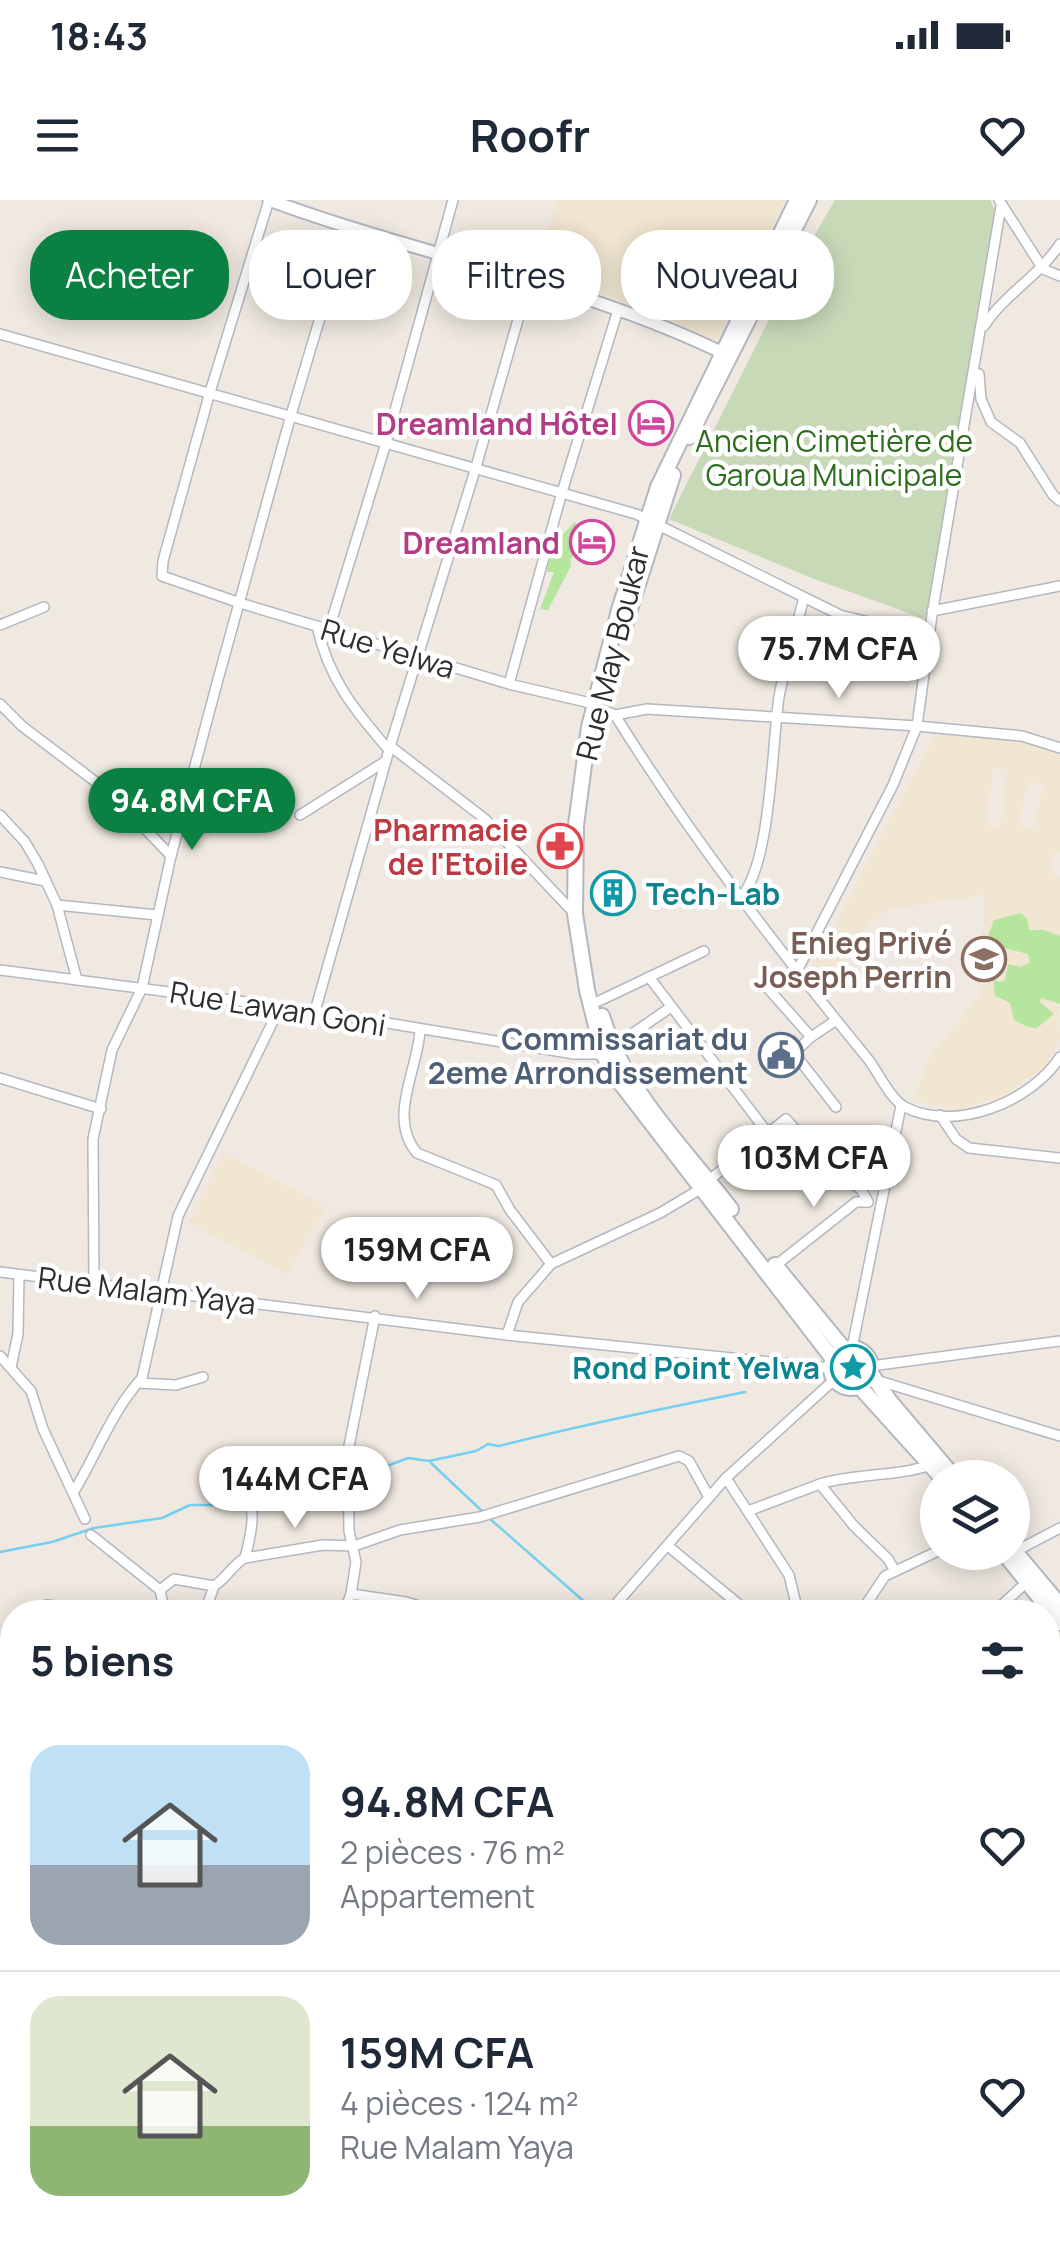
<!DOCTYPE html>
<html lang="fr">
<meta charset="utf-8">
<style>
body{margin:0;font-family:Manrope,sans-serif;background:#f2f2f3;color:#1f2937;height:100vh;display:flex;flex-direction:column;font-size:38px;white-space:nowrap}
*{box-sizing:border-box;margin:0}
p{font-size:32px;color:#747a83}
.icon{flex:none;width:55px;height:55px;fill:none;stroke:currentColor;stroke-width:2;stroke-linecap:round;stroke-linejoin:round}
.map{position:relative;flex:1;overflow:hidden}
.panel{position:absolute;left:0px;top:1400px;width:1060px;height:642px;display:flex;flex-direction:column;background:#fff;border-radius:40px 40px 0 0;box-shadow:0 5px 25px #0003}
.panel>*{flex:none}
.banner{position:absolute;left:30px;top:30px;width:1000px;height:90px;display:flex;gap:20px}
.controls{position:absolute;left:920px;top:1260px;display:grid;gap:20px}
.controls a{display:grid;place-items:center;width:110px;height:110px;border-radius:50%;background:#fff;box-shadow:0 5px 25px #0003;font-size:50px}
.price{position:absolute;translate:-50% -85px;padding:0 22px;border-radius:35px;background:#fff;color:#222;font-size:32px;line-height:65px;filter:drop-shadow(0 2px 5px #0008)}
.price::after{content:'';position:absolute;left:50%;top:60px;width:30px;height:22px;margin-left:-15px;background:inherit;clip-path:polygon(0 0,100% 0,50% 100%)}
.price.active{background:#0b8043;color:#fff}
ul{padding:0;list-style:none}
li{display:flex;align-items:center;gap:30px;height:250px;padding:0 30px}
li+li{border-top:2px solid #e0e1e3}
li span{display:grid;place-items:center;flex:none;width:280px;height:200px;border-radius:30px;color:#555}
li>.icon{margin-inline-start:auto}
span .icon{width:120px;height:120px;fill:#fffc;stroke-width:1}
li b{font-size:42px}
h2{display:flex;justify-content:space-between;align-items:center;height:120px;padding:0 30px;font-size:42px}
.chip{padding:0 35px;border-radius:40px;background:#fff;box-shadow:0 5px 25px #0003;font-size:35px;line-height:90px}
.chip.active{background:#0b8043;color:#fff}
.status{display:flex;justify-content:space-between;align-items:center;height:70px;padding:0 50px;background:#fff;direction:ltr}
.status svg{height:28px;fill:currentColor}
header{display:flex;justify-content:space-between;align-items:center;height:130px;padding:0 30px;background:#fff;font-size:45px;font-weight:700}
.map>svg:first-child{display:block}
</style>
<div class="status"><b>18:43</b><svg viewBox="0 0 49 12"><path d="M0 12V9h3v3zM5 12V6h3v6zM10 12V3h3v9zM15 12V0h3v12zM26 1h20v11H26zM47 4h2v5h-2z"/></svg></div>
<header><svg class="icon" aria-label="menu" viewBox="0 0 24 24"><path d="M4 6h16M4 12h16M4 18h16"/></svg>Roofr<svg class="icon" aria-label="heart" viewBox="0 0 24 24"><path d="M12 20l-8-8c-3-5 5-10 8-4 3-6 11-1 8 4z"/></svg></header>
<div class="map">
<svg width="1060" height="2042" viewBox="0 0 1060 2042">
<rect width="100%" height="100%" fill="#efe9e1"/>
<g fill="#f0e6d1" fill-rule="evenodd">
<polygon points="558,0 785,0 717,140 612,97 533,72"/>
<path d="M936 532 1022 539 1060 552V653L1056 651 1049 670 1060 677V736L1044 730H1029L1027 726 1013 752 1028 754 1030 762 1005 780 994 779 1001 800 1051 809 1040 802 1041 797 1059 803 1060 839 1046 867 999 898 957 910 913 900 929 858 981 793 984 695 892 709 868 724 838 776 828 777 818 784 809 774ZM994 567 1007 570 1002 601 1006 603 998 627 985 625ZM1028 582 1043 585 1033 629 1019 626Z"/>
<polygon points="224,952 327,1008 287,1075 189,1022"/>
</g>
<g fill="#b6e59e">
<polygon points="575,322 582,332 576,354 570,359 571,366 548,410 540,409 554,372 547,372 551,346"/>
<polygon points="1021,713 1027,719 1029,730 1044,730 1060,736 1060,804 1041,798 1040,802 1054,814 1037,828 1028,827 1014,820 1010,803 995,796 993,779 1000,782 1005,780 1008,764 1021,767 1030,762 1028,754 993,745 988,736 994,720"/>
</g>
<polygon fill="#c8d9b8" points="835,0 990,0 996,13 928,420 814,379 669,319 790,78"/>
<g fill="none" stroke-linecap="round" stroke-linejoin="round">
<g stroke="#75cff0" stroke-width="2.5">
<polyline points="431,1263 483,1312"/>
<path d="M351 1275 366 1274 408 1258 429 1261 476 1251 488 1244 499 1246C582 1225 661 1209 745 1192"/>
<polyline points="253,1295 290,1283 343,1277"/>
<polyline points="489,1318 596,1412"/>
<polyline points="0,1352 52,1342 94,1328 162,1318 190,1305 221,1305 246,1298"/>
</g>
<defs>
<g id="minor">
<polyline points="269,0 210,192 163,361 162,376 240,403 509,484 586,502 615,515"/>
<polyline points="999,0 1043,69 1060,76"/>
<path d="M984 126C1005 94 1039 76 1060 44"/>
<polyline points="0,134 636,314 840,415 930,437"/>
<polyline points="979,174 981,199 991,222 1020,243 1053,295 1060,301"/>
<polyline points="932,411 1060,386"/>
<polyline points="0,425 44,407"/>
<path d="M317 426C328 478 355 511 389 550"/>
<polyline points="329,429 386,243 453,0"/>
<polyline points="509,484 562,292 618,110"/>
<polyline points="0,504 22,526 113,595 171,656"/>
<path d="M615 515C690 636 778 749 868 859 879 873 890 899 905 907 955 933 1031 902 1060 857"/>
<polyline points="615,515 647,509 917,526 1022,536 1060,548"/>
<polyline points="390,546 485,619 573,712"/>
<polyline points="0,615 25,642 38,664 57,705 77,780"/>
<polyline points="300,615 386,561"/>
<polyline points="0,672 45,681"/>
<path d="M742 696C771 661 772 545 779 497 785 464 795 431 804 398"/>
<polyline points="57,705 157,715"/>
<polyline points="0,770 315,811 574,854 603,854 671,807"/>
<polyline points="796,773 893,585 917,526 932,415 1001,6"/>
<polyline points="649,777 767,932"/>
<polyline points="765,785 811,837 835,821"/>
<polyline points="599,801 704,751"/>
<polyline points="315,811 389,550 476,267 529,81"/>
<path d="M420 830C418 870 387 918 417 953L496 985 510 1010 551 1064 518 1102 507 1135"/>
<polyline points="811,837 794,853 836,907"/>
<polyline points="0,878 101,909"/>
<polyline points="940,915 956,939 969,948 1060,958"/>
<polyline points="709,980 786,919 834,973 861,989 868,1002"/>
<polyline points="551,1064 660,1013 702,988"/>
<polyline points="775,1066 856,1002 868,1002"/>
<polyline points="0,1072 507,1135 831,1168"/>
<polyline points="94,1083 93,939 112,850 142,788 171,656 217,483 291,215 347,27"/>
<polyline points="375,1116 348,1251 349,1331 356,1362 351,1394 406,1402 439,1412"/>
<polyline points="852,1148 901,906"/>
<polyline points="0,1156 31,1191 43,1229 85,1319"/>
<polyline points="871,1166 1060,1141"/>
<polyline points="11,1167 18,1134 19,1075"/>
<polyline points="876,1180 1060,1236"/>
<polyline points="138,1183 176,1185 203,1177"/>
<path d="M240 1261 239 1282C259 1306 252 1330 245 1358L323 1345 354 1346 400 1330 480 1317 679 1256 689 1261 709 1297"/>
<polyline points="726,1278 789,1375 798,1412"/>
<path d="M73 1293C97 1254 111 1212 142 1178L178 1016 280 807"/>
<polyline points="748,1311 820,1284"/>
<polyline points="91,1335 160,1390 163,1404 174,1412"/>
<polyline points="668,1346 748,1412"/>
<polyline points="1016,1351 1060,1328"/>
<path d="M895 1371 888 1359 854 1326 820 1284C856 1273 895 1277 931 1265"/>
<path d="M214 1386C227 1378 233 1364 245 1358"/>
<polyline points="160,1390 174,1379 214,1386 205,1412"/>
<polyline points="47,1405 99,1412"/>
<polyline points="144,1412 163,1404"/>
<polyline points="344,1412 351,1394"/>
<polyline points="609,1412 726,1278 835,1179"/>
<polyline points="861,1412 885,1376 938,1351"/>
<polyline points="994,1412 1027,1382"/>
<polyline points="0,1474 12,1472"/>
<polyline points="0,1527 12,1530"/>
<polyline points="0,1764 7,1766 12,1761"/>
<polyline points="0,1830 12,1831"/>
<polyline points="1048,1852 1060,1847"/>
<polyline points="0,1964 12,1950"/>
<polyline points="0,1983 12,1983"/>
<polyline points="0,2000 5,2042"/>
<polyline points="183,2030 186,2042"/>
<polyline points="424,2030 425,2042"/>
<polyline points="575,2030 576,2042"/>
<polyline points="52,2042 61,2030"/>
<polyline points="613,2042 619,2030"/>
</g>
<g id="tertiary">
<path d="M269 0C421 56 583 84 729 156"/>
<polyline points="1048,1670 1060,1642"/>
</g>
<g id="secondary">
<polyline points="797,0 658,287 619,410 589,527 576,625 575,714 587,790 603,854 615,876 833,1159"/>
<polyline points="689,237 809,0"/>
<polyline points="623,431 673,275"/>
<path d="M602 816C624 890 685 949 731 1009"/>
<polyline points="775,1065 844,1149"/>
<circle cx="851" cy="1168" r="20"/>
<polyline points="870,1172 889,1200 955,1278"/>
<polyline points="859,1186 942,1278"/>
<polyline points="1012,1348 1060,1405"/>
<polyline points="1003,1352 1060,1423"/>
<polyline points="1048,2006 1060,2004"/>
<polyline points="1048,2021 1060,2019"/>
<polyline points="782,2042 883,2030"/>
<polyline points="893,2042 983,2030"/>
</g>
</defs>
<use href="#minor" stroke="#b4b7c1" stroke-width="12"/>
<use href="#tertiary" stroke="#b4b7c1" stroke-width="15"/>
<use href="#secondary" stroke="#b4b7c1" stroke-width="18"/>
<use href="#minor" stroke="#fff" stroke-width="9"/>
<use href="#tertiary" stroke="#fff" stroke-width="11"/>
<use href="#secondary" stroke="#fff" stroke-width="14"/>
</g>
<defs>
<symbol id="hotel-ring" viewBox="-11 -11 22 22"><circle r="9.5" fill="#fff" stroke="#d1479c" stroke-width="1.5"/><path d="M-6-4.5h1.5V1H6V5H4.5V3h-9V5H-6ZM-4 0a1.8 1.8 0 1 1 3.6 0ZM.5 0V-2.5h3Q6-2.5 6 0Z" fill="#d1479c"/></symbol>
<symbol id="pharmacy-ring" viewBox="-11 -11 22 22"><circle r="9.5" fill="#fff" stroke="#e0444e" stroke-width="1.5"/><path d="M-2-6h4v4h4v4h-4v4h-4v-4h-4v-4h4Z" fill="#e0444e"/></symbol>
<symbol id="building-ring" viewBox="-11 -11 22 22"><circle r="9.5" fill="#fff" stroke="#0f9aa8" stroke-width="1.5"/><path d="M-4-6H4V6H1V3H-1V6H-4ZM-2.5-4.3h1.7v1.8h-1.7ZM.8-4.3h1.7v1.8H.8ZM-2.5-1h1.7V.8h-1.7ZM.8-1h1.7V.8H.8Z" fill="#0f9aa8"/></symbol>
<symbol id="university-ring" viewBox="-11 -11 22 22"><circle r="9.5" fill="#fff" stroke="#8d6e63" stroke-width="1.5"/><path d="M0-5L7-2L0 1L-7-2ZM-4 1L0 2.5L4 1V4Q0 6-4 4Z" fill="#8d6e63"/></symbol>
<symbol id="civic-ring" viewBox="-11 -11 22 22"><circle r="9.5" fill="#fff" stroke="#5c6f8a" stroke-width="1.5"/><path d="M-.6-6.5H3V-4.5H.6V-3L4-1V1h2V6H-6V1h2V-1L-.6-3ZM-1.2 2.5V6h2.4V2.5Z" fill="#5c6f8a"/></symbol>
<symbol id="sight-ring" viewBox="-11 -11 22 22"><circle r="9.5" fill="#fff" stroke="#0f9aa8" stroke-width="1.5"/><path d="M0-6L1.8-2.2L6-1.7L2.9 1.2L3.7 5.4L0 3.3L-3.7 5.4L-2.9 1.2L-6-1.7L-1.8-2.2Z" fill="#0f9aa8"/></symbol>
</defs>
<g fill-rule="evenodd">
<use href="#hotel-ring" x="626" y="198" width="50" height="50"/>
<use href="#hotel-ring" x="567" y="317" width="50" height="50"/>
<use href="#pharmacy-ring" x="535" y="621" width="50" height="50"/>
<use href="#building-ring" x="588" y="668" width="50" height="50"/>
<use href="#university-ring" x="959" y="734" width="50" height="50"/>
<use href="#civic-ring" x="756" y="830" width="50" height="50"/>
<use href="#sight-ring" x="828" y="1142" width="50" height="50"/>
</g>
<g text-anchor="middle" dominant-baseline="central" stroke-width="9" stroke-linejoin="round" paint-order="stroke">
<g font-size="30" font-weight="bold" fill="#b23c85" stroke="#fff" text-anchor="end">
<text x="618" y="223">Dreamland Hôtel</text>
<text x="560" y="342">Dreamland</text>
</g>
<g font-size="30" fill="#2c6e1b" stroke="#fff">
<text x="834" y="240">Ancien Cimetière de<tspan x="834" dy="34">Garoua Municipale</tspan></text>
</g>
<g font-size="30" fill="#2e2e2e" stroke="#fff">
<text transform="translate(388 448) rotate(17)">Rue Yelwa</text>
<text transform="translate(612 453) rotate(-76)">Rue May Boukar</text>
<text transform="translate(278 808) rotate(9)">Rue Lawan Goni</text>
<text transform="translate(147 1090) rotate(7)">Rue Malam Yaya</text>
</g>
<g font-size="30" font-weight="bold" fill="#be3a42" stroke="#fff" text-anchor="end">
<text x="528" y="629">Pharmacie<tspan x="528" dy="34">de l'Etoile</tspan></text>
</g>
<g font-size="30" font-weight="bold" fill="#0d838f" stroke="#fff" text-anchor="start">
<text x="646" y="693">Tech-Lab</text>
<text x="820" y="1167" text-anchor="end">Rond Point Yelwa</text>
</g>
<g font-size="30" font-weight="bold" fill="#785e54" stroke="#fff" text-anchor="end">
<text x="952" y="742">Enieg Privé<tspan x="952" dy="34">Joseph Perrin</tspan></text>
</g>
<g font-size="30" font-weight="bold" fill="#4e5e75" stroke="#fff" text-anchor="end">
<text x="748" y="838">Commissariat du<tspan x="748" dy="34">2eme Arrondissement</tspan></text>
</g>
</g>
</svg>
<div class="controls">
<a><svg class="icon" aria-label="layers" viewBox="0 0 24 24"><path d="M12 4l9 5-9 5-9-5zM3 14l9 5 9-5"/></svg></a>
</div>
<b class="price" style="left:839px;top:501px">75.7M CFA</b>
<b class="price active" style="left:192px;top:653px">94.8M CFA</b>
<b class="price" style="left:814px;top:1010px">103M CFA</b>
<b class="price" style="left:417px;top:1102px">159M CFA</b>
<b class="price" style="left:295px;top:1331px">144M CFA</b>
<div class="banner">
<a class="chip active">Acheter</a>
<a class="chip">Louer</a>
<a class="chip">Filtres</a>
<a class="chip">Nouveau</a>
</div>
<section class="panel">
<h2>5 biens<svg class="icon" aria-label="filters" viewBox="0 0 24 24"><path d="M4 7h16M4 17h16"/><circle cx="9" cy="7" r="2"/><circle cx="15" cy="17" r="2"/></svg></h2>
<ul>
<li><span style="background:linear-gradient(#bfe0f5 60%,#9aa5b1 0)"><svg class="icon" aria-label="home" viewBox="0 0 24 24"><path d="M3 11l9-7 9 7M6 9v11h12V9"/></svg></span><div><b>94.8M CFA</b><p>2 pièces · 76 m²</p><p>Appartement</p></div><svg class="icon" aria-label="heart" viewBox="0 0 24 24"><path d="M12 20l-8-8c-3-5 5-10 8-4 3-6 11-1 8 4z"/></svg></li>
<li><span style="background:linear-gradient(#dfe7d0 65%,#8fb573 0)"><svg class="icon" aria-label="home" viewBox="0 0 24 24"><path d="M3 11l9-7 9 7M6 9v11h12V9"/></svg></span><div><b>159M CFA</b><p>4 pièces · 124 m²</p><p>Rue Malam Yaya</p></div><svg class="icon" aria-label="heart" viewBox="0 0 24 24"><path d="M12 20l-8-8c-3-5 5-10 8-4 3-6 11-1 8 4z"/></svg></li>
</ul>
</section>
</div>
